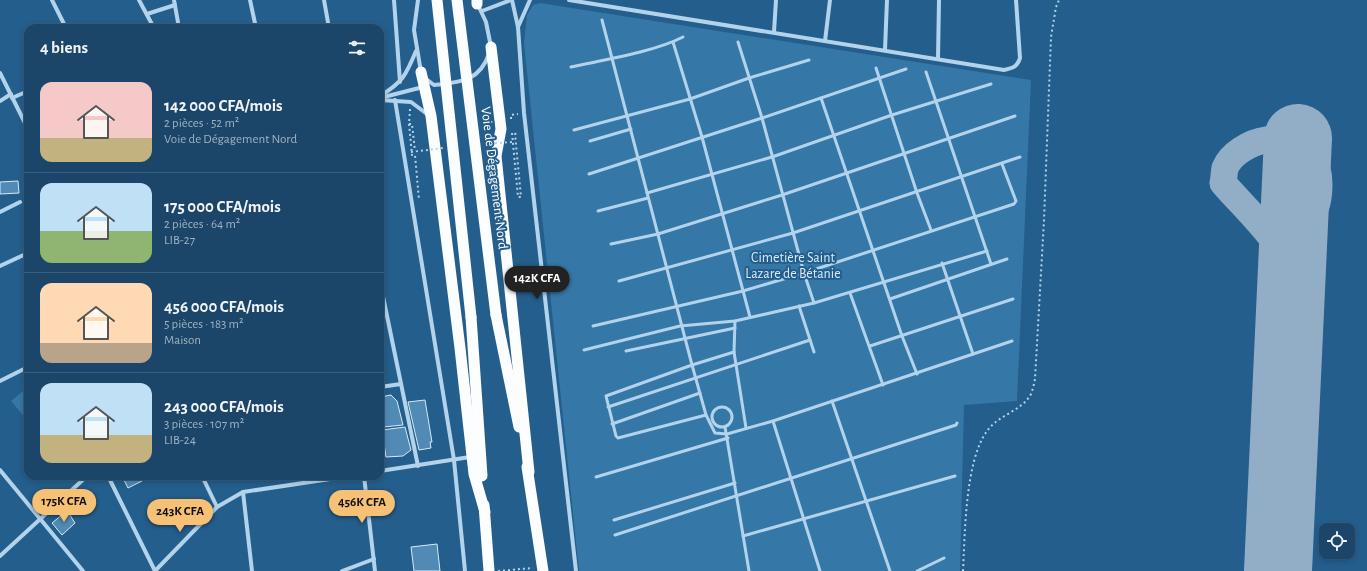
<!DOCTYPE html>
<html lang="fr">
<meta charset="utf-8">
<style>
body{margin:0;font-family:"Alegreya Sans",sans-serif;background:#285071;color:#f1f3f6;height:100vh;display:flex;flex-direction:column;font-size:15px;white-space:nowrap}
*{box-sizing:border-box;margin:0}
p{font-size:13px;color:#a0b1c0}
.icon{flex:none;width:22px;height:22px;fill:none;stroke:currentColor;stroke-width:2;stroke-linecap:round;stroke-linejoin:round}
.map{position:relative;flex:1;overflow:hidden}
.side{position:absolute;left:24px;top:24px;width:360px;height:456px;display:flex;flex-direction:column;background:#1b4669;border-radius:12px;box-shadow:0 2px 6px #0003,0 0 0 1px #395e7d}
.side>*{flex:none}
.controls{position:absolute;left:1319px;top:523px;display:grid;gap:8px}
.controls a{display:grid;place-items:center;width:36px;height:36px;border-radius:8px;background:#1b4669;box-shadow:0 2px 6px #0003,0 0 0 1px #395e7d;font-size:20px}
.price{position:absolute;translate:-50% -34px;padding:0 9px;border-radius:14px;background:#f6c175;color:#111;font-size:13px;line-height:26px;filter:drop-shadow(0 1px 2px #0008)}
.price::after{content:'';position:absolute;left:50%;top:24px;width:12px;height:9px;margin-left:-6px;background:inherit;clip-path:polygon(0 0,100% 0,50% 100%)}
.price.current{background:#222;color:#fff}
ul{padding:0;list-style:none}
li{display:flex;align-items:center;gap:12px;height:100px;padding:0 16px}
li+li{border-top:1px solid #395e7d}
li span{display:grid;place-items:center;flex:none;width:112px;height:80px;border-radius:12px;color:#555}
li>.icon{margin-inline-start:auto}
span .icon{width:48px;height:48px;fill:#fffc;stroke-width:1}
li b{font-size:17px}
h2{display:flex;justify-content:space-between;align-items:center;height:48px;padding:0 16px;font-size:17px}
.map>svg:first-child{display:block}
</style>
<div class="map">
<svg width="1367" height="571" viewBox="0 0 1367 571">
<rect width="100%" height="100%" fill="#245e8c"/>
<g fill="#3577a7">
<polygon points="540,3 1031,80 1017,401 964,405 960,571 579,571 524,43 527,15 533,5"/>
<polygon points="28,387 28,419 27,420 11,401"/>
</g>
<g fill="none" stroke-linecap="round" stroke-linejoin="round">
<path stroke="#92aec6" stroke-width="27" d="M1290 302C1290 287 1291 270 1284 256 1273 234 1240 203 1223 183 1224 179 1224 173 1225 168 1228 161 1235 154 1241 150 1273 128 1319 140 1319 184 1319 195 1318 207 1311 216 1306 222 1299 228 1294 233"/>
<polyline stroke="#92aec6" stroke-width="68" points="1278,571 1298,138"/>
</g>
<g fill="#508ab5" stroke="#d7eaf8">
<polygon points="18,181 19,193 0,194 0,182"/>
<polygon points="391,395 397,401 403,425 384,427 382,415 380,415 380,397"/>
<polygon points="425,400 432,442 430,442 431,448 419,450 408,402"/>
<polygon points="405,427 411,450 403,456 386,457 382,430"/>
<polygon points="122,476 140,476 142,481 128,488"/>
<polygon points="68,512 75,523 62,535 52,523 63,514 65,516"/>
<polygon points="437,544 440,571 414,571 411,547"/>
</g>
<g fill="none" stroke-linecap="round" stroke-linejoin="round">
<g stroke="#b2d3eb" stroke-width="2" stroke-dasharray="2 3" stroke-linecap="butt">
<polyline points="410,109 409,124 412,155 415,155 419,200"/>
<polyline points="511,119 511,115 518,114"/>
<polyline points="409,124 412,124 415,151"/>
<polyline points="512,133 518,197 521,197 515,134 519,133"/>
<polyline points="498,571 533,568"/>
<path d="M963 571C965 534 965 461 987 431 998 415 1022 411 1031 394 1033 389 1034 384 1035 379L1044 220 1051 37 1056 7 1059 0"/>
</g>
<g stroke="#b2d3eb" stroke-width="3">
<polyline points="602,20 692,365 734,352"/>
<polyline points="673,42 702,137 750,317"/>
<polyline points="738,42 762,118 804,273 814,303"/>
<path d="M571 67C603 60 654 52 683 37"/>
<polyline points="876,68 917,193 931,230"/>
<polyline points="926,72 991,264"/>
<polyline points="821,98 902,336 917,374"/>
<polyline points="574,130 690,99 749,78 809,60"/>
<polyline points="590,141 631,129"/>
<polyline points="589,174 762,118 906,69"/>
<polyline points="647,193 772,157 892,115 991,84"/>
<polyline points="598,211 648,198"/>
<polyline points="611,244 658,234 782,195 1015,116"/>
<polyline points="942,263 973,354"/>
<polyline points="619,281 793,233 1020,157"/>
<polyline points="850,293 883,385"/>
<polyline points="890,299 1007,259"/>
<polyline points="799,306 814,352"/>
<polyline points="735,321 734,352 746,428"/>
<polyline points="593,326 743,291 804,273 1014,204 1016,201 1002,164"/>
<polyline points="870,346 1013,299"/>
<polyline points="584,350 680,326 735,321 814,303 987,251"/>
<polyline points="626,351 735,328"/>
<polygon points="692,365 706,415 618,438 616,436 606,396"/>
<polyline points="832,401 890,571"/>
<circle cx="722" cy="417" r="10"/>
<polyline points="608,407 810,340"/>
<polyline points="706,415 715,433 727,434 773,421 1012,341"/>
<polyline points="773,421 820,571"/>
<polyline points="612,424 700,393"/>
<polyline points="725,427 749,571"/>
<polyline points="596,477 728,438"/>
<polyline points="614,520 735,483"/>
<polyline points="615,535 956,425 957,423"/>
<polyline points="743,536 955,476"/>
<polyline points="917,571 944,558"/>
</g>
<g stroke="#b2d3eb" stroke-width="4">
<polyline points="52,0 66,28"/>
<polyline points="139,0 154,28"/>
<polyline points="174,0 179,28"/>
<polyline points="250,0 256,28"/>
<polyline points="324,0 329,28"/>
<polyline points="394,0 400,82"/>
<polyline points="418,0 414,30 421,72"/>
<polyline points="512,0 518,27 524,113 576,571"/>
<path d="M569 0 1004 70C1013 68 1017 67 1020 58L1016 0"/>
<polyline points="478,5 486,22 491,47"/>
<polyline points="482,11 511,0"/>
<polyline points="147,14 175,5"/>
<polyline points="518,27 530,0"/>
<polyline points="774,32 776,0"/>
<polyline points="825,41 830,0"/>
<polyline points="885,50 887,0"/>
<polyline points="938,59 939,0"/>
<polyline points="0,73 28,129"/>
<path d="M426 79 434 85C460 82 479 82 489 54"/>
<path d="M380 96C403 82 406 75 416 51"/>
<polyline points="12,98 28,91"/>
<polyline points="380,98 423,87"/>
<polyline points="380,100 411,102 427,114"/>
<polyline points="395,100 454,460 465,571"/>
<polyline points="0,101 11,94"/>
<polyline points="0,212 20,202"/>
<polyline points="0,266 28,253"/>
<polyline points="380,282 418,466"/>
<polyline points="0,381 28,367"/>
<polyline points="380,387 401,384"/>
<polyline points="0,470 83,571"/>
<polyline points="380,471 470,457"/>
<polyline points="108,476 155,571"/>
<polyline points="202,476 217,507"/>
<polyline points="364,476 375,571"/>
<polyline points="243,492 252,571"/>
<polyline points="0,556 87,476"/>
<polyline points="155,571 217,507 243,492 350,476"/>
<polyline points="342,571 374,559"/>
</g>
<g stroke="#fbfdfe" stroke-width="11">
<polyline points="477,0 477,4"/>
<polyline points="491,47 501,129 496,156 529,472"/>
<polyline points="421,72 431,116 460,348 474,474 485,512"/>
<polyline points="496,315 519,427"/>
<polyline points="471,317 482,476"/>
<polyline points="527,467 543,571"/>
<polyline points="484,505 489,571"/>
</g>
<g stroke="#b2d3eb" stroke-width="2" stroke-dasharray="2 3" stroke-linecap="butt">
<polyline points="485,144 512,142"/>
<polyline points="411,152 443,148"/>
</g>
<g stroke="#fbfdfe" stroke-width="11">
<polyline points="437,0 471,317"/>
<polyline points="457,0 496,315"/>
</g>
</g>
<g text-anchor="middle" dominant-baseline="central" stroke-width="4" stroke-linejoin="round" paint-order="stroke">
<g font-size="14" fill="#fff" stroke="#245e8c">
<text transform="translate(494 178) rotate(83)">Voie de Dégagement Nord</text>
</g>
<g font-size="14" fill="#d7eaf8" stroke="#245e8c">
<text x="793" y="258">Cimetière Saint<tspan x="793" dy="16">Lazare de Bétanie</tspan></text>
</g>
</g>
</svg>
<div class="controls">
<a><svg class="icon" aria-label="locate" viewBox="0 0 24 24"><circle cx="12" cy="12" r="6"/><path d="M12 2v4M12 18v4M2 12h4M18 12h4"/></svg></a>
</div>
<b class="price current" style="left:537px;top:300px">142K CFA</b>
<b class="price" style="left:64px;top:523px">175K CFA</b>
<b class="price" style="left:362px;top:524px">456K CFA</b>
<b class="price" style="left:180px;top:533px">243K CFA</b>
<section class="side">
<h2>4 biens<svg class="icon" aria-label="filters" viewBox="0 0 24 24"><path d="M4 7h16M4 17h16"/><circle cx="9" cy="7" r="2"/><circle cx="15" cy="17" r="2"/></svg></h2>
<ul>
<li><span style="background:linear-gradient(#f6c9c9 70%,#c2b280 0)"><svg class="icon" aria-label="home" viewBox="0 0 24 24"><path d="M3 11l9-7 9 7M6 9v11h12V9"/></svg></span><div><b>142 000 CFA/mois</b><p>2 pièces · 52 m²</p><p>Voie de Dégagement Nord</p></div></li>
<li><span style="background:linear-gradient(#bfe0f5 60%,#8fb573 0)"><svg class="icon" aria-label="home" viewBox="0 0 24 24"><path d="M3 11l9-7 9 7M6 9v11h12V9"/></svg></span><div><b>175 000 CFA/mois</b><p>2 pièces · 64 m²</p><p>LIB-27</p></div></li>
<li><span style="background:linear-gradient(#ffd9b3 75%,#b9a48a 0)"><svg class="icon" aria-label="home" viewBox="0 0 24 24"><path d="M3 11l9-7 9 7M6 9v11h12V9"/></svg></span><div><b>456 000 CFA/mois</b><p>5 pièces · 183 m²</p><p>Maison</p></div></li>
<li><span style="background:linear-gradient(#bfe0f5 65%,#c2b280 0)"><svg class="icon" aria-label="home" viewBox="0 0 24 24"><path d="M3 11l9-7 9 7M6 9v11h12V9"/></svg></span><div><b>243 000 CFA/mois</b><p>3 pièces · 107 m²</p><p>LIB-24</p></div></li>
</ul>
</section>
</div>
